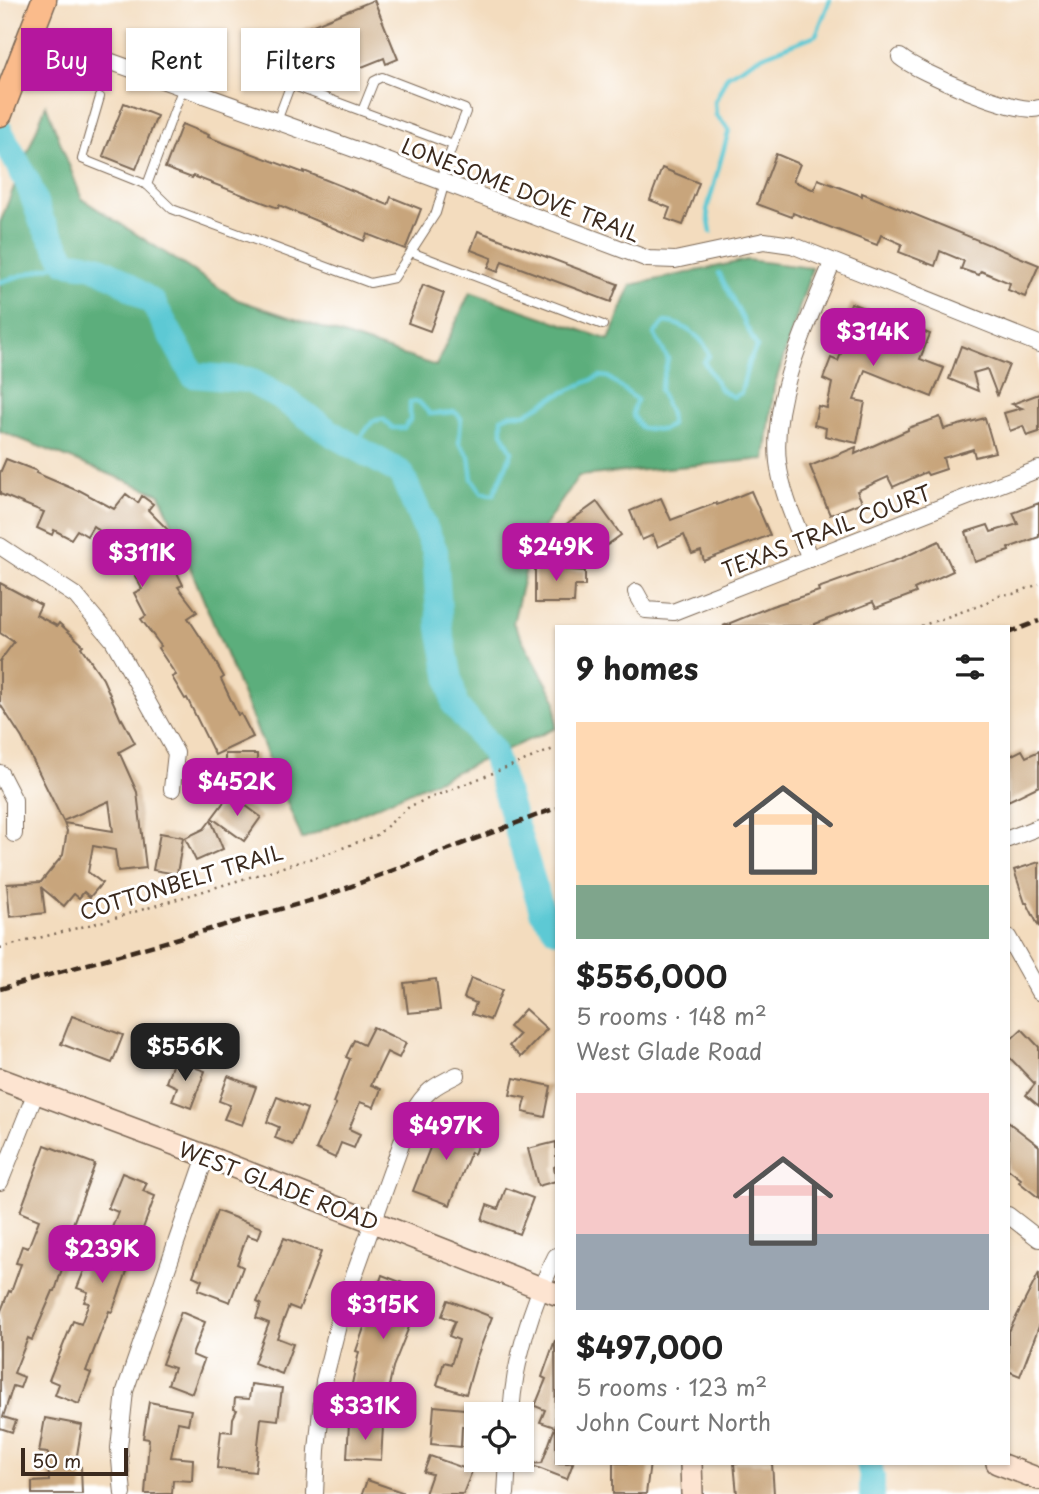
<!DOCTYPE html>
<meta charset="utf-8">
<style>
body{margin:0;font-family:"Playpen Sans",sans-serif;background:#f2f2f2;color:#222;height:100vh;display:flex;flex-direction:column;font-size:26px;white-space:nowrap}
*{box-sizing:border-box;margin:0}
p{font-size:23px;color:#767676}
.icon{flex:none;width:38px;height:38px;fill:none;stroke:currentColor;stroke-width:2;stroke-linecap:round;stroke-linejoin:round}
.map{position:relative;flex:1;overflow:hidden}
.panel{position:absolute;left:555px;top:625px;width:455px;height:840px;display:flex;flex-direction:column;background:#fff;border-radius:0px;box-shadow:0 2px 5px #0004}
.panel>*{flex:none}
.hud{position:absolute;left:21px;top:28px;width:429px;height:63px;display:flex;gap:14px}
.controls{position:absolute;left:464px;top:1402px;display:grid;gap:14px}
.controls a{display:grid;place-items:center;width:70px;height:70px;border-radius:0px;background:#fff;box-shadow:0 2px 5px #0004;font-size:35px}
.scale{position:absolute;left:21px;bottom:18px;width:107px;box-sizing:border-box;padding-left:7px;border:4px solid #3b2a1e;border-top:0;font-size:19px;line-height:24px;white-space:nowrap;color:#3b2a1e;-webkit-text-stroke:5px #fff;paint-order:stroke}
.price{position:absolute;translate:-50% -60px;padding:0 16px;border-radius:14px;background:#b5179e;color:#fff;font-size:23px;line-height:46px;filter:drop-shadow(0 2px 4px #0008)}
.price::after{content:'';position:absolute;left:50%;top:42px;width:21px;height:16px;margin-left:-10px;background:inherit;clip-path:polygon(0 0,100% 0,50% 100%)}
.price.selected{background:#222;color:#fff}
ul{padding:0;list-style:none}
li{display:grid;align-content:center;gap:14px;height:371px;padding:0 21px}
li span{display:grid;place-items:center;height:217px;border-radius:0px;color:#555}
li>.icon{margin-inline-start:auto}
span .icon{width:126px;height:126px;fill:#fffc;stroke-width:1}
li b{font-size:30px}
h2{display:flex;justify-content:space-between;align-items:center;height:84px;padding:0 21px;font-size:30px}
.tag{padding:0 24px;border-radius:0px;background:#fff;box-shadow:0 2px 5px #0004;font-size:24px;line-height:63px}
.tag.selected{background:#b5179e;color:#fff}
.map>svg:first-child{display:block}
</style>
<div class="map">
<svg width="1039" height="1494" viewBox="0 0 1039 1494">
<rect width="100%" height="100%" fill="#fff"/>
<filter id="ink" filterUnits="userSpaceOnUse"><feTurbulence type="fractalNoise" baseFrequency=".0143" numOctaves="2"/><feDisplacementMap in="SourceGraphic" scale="14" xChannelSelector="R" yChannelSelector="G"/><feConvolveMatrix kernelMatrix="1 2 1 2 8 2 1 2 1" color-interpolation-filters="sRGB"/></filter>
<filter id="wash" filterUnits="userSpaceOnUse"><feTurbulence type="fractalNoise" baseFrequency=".00686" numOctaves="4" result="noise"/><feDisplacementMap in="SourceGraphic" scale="28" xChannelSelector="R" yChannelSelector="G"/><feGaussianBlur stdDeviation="1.57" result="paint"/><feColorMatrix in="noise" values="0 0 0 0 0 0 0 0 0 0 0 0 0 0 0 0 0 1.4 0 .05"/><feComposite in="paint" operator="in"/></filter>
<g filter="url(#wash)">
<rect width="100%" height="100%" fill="#f3dcbe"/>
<polygon fill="#5bae7b" stroke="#4b6c4c" stroke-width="2" points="46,105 82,199 238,300 436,366 470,292 609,340 631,285 747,260 812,268 774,387 765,459 579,476 532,544 513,623 556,700 556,728 302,839 160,494 0,431 0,223"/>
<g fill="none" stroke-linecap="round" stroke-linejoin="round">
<g stroke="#5dc9d4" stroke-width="4.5">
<polyline points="711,232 707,210 729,130 716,115 715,102 727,76 760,57 816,35 830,0"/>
<polyline points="0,282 66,262"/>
<path d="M354 446 373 421 383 419 393 428H404L410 420V402H419L430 414 455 412 461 418 459 443 469 456 472 479 482 493 494 494 512 452 502 432V418L511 414H525L556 396 600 376 608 377 637 400C630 413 632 417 641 428L663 430 671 425 670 414 660 390 668 359 654 334 665 322C682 323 707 339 709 356L704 362 721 390 733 397 741 393 749 361 757 347 719 273"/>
</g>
<g stroke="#5dc9d4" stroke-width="26">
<polyline points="0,131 28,183 42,222 66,262 94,266 116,277 153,303 193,375 249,380 283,399 337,437 401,473 435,551 440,628 455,705 493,751 542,911 556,929"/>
<polyline points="869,1463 872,1477 872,1494"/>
</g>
</g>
<g id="blocks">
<g fill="#c8a57b">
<polygon points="374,0 398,59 386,64 384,58 342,75 332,51 308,61 296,32"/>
<polygon points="124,103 157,116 136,169 103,156"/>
<polygon points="182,124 209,135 208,137 304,173 304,171 388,205 391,197 421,209 407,245 405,249 367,234 364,241 279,205 278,208 193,176 192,178 165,168"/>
<polygon points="776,154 800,164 793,181 814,190 818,179 862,196 862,193 1039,265 1025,297 1008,290 1010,283 981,271 979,275 961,269 964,261 940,251 935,266 899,252 902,244 881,235 877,245 793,213 792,217 757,204"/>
<polygon points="662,168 699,183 683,225 666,219 670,208 650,200"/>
<polygon points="478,231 618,284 611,302 502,261 498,272 488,268 492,258 471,250"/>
<polygon points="423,285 444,293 430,331 408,323"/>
<polygon points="851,303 930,334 920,359 944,368 932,397 865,370 854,400 865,402 857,443 825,436 826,428 814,425 818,406 827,408 832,383 823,379 831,358 838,361 847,338 839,335"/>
<polygon points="961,346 1009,365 997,395 987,369 973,373 978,391 949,379"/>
<polygon points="1039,394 1039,432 1027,436 1023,426 1010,431 1004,413 1022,408 1012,404"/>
<polygon points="940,417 944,429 985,418 995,452 975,457 973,449 943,458 946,469 928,475 926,472 893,487 888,477 857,491 862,502 830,515 810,466 856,447 855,454 908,430 908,428"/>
<polygon points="6,459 37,471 36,473 78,491 79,490 114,509 126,494 138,503 142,496 153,504 148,510 175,537 165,548 183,585 178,587 197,612 188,618 207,647 224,677 221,679 238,715 241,714 253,737 215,755 187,698 185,699 172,677 176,675 158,648 161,646 141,619 146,616 134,593 142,589 135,576 145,571 119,545 93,526 87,536 77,530 71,539 54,530 52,535 37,528 44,512 0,494 0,473"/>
<polygon points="751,491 770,535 704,561 701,551 692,554 684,535 658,547 653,535 642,540 630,511 661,498 671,520 716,503 717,505"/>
<polygon points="597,502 621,535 589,558 565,525"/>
<polygon points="1039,503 1039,537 1008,548 1009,551 975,562 966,532 988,525 991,532 1018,524 1013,513"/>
<polygon points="939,541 953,571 914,589 916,593 876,608 873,602 815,624 815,626 723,626 772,606 819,591 818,588 902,558"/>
<polygon points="535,561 565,562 565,570 585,571 585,586 575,586 574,603 535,603"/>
<polygon points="0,583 41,605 36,615 57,626 59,623 83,645 81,647 103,679 121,720 122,719 135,743 119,752 137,792 146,868 118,871 115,850 93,846 88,872 102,883 90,897 84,892 79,898 74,894 64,906 42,888 45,913 10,917 7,884 41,882 63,855 67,831 64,823 113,831 109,801 63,821 22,738 0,704 0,661 14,642 0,633"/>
<polygon points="1022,750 1026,757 1039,751 1039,786 1008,801 1008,757"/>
<rect x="225" y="754" width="32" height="35"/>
<polygon points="230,794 261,817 244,841 212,818"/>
<polygon points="211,820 223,849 196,861 185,838 204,829"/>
<polygon points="160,833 183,837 177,874 153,870"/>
<polygon points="1039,862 1039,927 1027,903 1025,903 1014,870"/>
<polygon points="471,978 502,990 490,1020 472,1014 476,1003 464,998"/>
<polygon points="436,979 440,1010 408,1013 404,983"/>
<polygon points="525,1009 547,1029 521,1057 509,1046 519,1035 509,1027"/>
<polygon points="72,1016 123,1035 112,1063 61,1044"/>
<polygon points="373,1027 406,1043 399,1058 387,1052 371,1085 381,1089 374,1107 360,1102 349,1129 360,1134 354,1148 341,1143 335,1158 316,1149 336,1104 333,1103 350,1059 346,1057 354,1040 364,1045"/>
<polygon points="1022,1029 1039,1047 1039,1106 1026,1095 1035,1084 1008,1056 1008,1042"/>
<polygon points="174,1060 205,1071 191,1108 172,1101 177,1087 166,1082"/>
<polygon points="228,1076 256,1087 242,1125 224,1119 230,1105 219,1101"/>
<polygon points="514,1078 551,1086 545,1117 523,1112 526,1098 510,1095"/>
<polygon points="277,1097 307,1109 293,1145 275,1138 279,1127 267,1122"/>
<polygon points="441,1120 481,1136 474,1154 471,1152 450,1205 413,1191"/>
<polygon points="1008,1122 1039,1146 1039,1198 1019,1182 1021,1179 1008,1169"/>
<polygon points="556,1142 556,1166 554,1167 556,1181 538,1186 528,1149"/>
<polygon points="45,1145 95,1164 63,1251 67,1253 55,1291 53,1291 32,1340 28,1338 14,1373 24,1377 20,1388 13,1386 3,1417 16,1421 12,1432 0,1428 0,1313 9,1291 11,1292 21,1264 16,1263 22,1246 28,1248 39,1220 20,1212"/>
<polygon points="122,1173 147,1183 143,1191 155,1196 112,1312 109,1311 86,1371 91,1373 79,1404 55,1395 59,1384 49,1380 73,1321 81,1324 89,1303 84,1302 88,1292 77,1288 99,1234 108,1238 118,1212 108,1208"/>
<polygon points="506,1188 533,1198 519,1234 482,1220 487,1205 498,1209"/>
<polygon points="217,1211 262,1228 258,1239 247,1235 237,1264 243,1267 230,1302 198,1290 202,1280 193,1276"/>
<polygon points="284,1238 321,1252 299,1310 289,1306 277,1338 293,1344 282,1374 254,1363 269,1323 256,1318 261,1304 257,1302"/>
<polygon points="1039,1273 1039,1326 1020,1376 1008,1371 1008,1333"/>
<polygon points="382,1275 426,1292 418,1313 415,1312 393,1367 384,1410 348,1402 359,1352 356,1351"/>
<polygon points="448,1300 492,1317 476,1359 466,1394 437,1385 444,1362 451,1364 459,1340 449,1336 455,1321 442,1316"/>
<polygon points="181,1312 205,1322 192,1355 204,1360 192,1393 168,1384 174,1368 162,1364"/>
<polygon points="555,1340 556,1463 573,1463 567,1479 528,1464 542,1463 555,1427 540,1422 545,1410 535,1406 546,1379 542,1377"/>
<polygon points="251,1384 282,1388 278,1420 261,1418 255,1472 217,1468 221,1431 232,1432 233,1418 237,1410 234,1409 235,1398 249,1399"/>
<polygon points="149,1402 191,1410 188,1424 178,1422 171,1457 193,1459 192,1481 173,1480 172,1494 145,1494 149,1439 143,1438"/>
<polygon points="434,1406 474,1410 472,1428 462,1426 461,1447 431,1444"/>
<polygon points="45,1418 82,1425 75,1467 81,1467 82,1494 32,1494 32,1482 49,1481 48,1453 39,1452"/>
<polygon points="349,1423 383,1426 381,1460 347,1458"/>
<polygon points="430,1456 472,1471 463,1494 425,1494 432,1474 424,1472"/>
<polygon points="613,1463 650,1463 646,1494 613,1494"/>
<polygon points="734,1463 772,1463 774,1494 737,1494"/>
<polygon points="367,1480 402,1492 401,1494 362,1494"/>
</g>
</g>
</g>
<g filter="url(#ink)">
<use href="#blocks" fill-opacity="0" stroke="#7b6856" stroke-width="2"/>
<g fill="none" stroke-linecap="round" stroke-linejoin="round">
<defs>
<g id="lane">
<polyline points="100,97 82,159 147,185 183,87"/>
<polyline points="362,111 374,81 382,77 465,109 466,112 453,145"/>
<polyline points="277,121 289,89 294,86 453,145 440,180"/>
<polyline points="147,185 172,209 370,283 394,278 436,213 445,182"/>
<polyline points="411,252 603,325"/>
</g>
<g id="street">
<polyline points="31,33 382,159 648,259 675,260 764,241 792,245 1039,344"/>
<path d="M900 57C918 72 1018 116 1039 108"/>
<polyline points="0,546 76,596 113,640 176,753 172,789"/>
<path d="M810 559C798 528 782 496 778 462 771 397 808 322 832 263"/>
<polyline points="636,592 646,610 673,612 1039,469"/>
<polyline points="0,773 14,800 14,834"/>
<polyline points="1008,839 1039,827"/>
<polyline points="1008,937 1039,992"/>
<polyline points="0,1182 36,1092"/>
<polyline points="1008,1215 1039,1239"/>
<path d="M511 1414C514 1361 532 1303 556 1256"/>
<polyline points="123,1494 119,1448 125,1391 206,1156"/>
<path d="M315 1494 317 1450 324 1381 342 1309 412 1114C425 1091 434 1086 457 1075"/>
<polyline points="506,1494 508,1460"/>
</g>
<g id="secondary">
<polyline points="0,1079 206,1156 556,1294"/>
<polyline points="691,1463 692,1494"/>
<polyline points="997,1463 1039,1479"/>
</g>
<polyline id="primary" points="0,114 44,0"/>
</defs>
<use href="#lane" stroke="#7b6856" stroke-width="10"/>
<use href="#street" stroke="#7b6856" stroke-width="18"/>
<use href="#secondary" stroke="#7b6856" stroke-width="24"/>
<use href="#primary" stroke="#7b6856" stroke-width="27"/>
<g stroke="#7b6856" stroke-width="2.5" stroke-dasharray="2 5" stroke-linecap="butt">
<polyline points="921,626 984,604 998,595 1013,594 1039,584"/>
<polyline points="0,948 108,920 329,853 377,835 410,806 556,748"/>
</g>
<use href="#lane" stroke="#fff" stroke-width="8"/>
<use href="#street" stroke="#fff" stroke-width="16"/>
<use href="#secondary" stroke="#fde4d1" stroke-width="21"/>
<use href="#primary" stroke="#fabb8b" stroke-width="24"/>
<g stroke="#3b2a1e" stroke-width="4.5" stroke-dasharray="10 5" stroke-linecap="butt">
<polyline points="1008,633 1039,621"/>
<polyline points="0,989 323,897 556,808"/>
</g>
</g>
</g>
<g text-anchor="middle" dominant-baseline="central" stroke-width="6" stroke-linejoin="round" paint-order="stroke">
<g font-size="21" fill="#3b2a1e" stroke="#fff">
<text transform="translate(521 189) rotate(21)">LONESOME DOVE TRAIL</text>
<text transform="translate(826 530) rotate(-21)">TEXAS TRAIL COURT</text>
<text transform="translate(181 881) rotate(-17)">COTTONBELT TRAIL</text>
<text transform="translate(279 1185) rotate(21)">WEST GLADE ROAD</text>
</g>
</g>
</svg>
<div class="controls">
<a><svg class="icon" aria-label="locate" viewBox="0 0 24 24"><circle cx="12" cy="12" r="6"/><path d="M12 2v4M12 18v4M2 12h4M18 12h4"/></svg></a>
</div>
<div class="scale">50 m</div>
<b class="price" style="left:873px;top:368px">$314K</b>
<b class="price" style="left:556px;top:583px">$249K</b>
<b class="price" style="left:142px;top:589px">$311K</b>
<b class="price" style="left:237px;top:818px">$452K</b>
<b class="price selected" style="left:185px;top:1083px">$556K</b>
<b class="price" style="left:446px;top:1162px">$497K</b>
<b class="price" style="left:102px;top:1285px">$239K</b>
<b class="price" style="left:383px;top:1341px">$315K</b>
<b class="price" style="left:365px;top:1442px">$331K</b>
<div class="hud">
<a class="tag selected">Buy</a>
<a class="tag">Rent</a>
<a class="tag">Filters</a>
</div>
<section class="panel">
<h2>9 homes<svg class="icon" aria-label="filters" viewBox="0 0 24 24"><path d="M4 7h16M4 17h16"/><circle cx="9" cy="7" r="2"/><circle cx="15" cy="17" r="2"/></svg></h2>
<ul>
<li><span style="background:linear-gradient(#ffd9b3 75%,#7fa58c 0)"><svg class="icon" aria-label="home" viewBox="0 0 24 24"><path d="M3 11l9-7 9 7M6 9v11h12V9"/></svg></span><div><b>$556,000</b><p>5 rooms · 148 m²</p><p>West Glade Road</p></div></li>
<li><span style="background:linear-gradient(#f6c9c9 65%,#9aa5b1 0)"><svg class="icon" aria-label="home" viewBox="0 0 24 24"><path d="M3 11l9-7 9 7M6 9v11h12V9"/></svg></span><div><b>$497,000</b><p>5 rooms · 123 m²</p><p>John Court North</p></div></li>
</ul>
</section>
</div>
